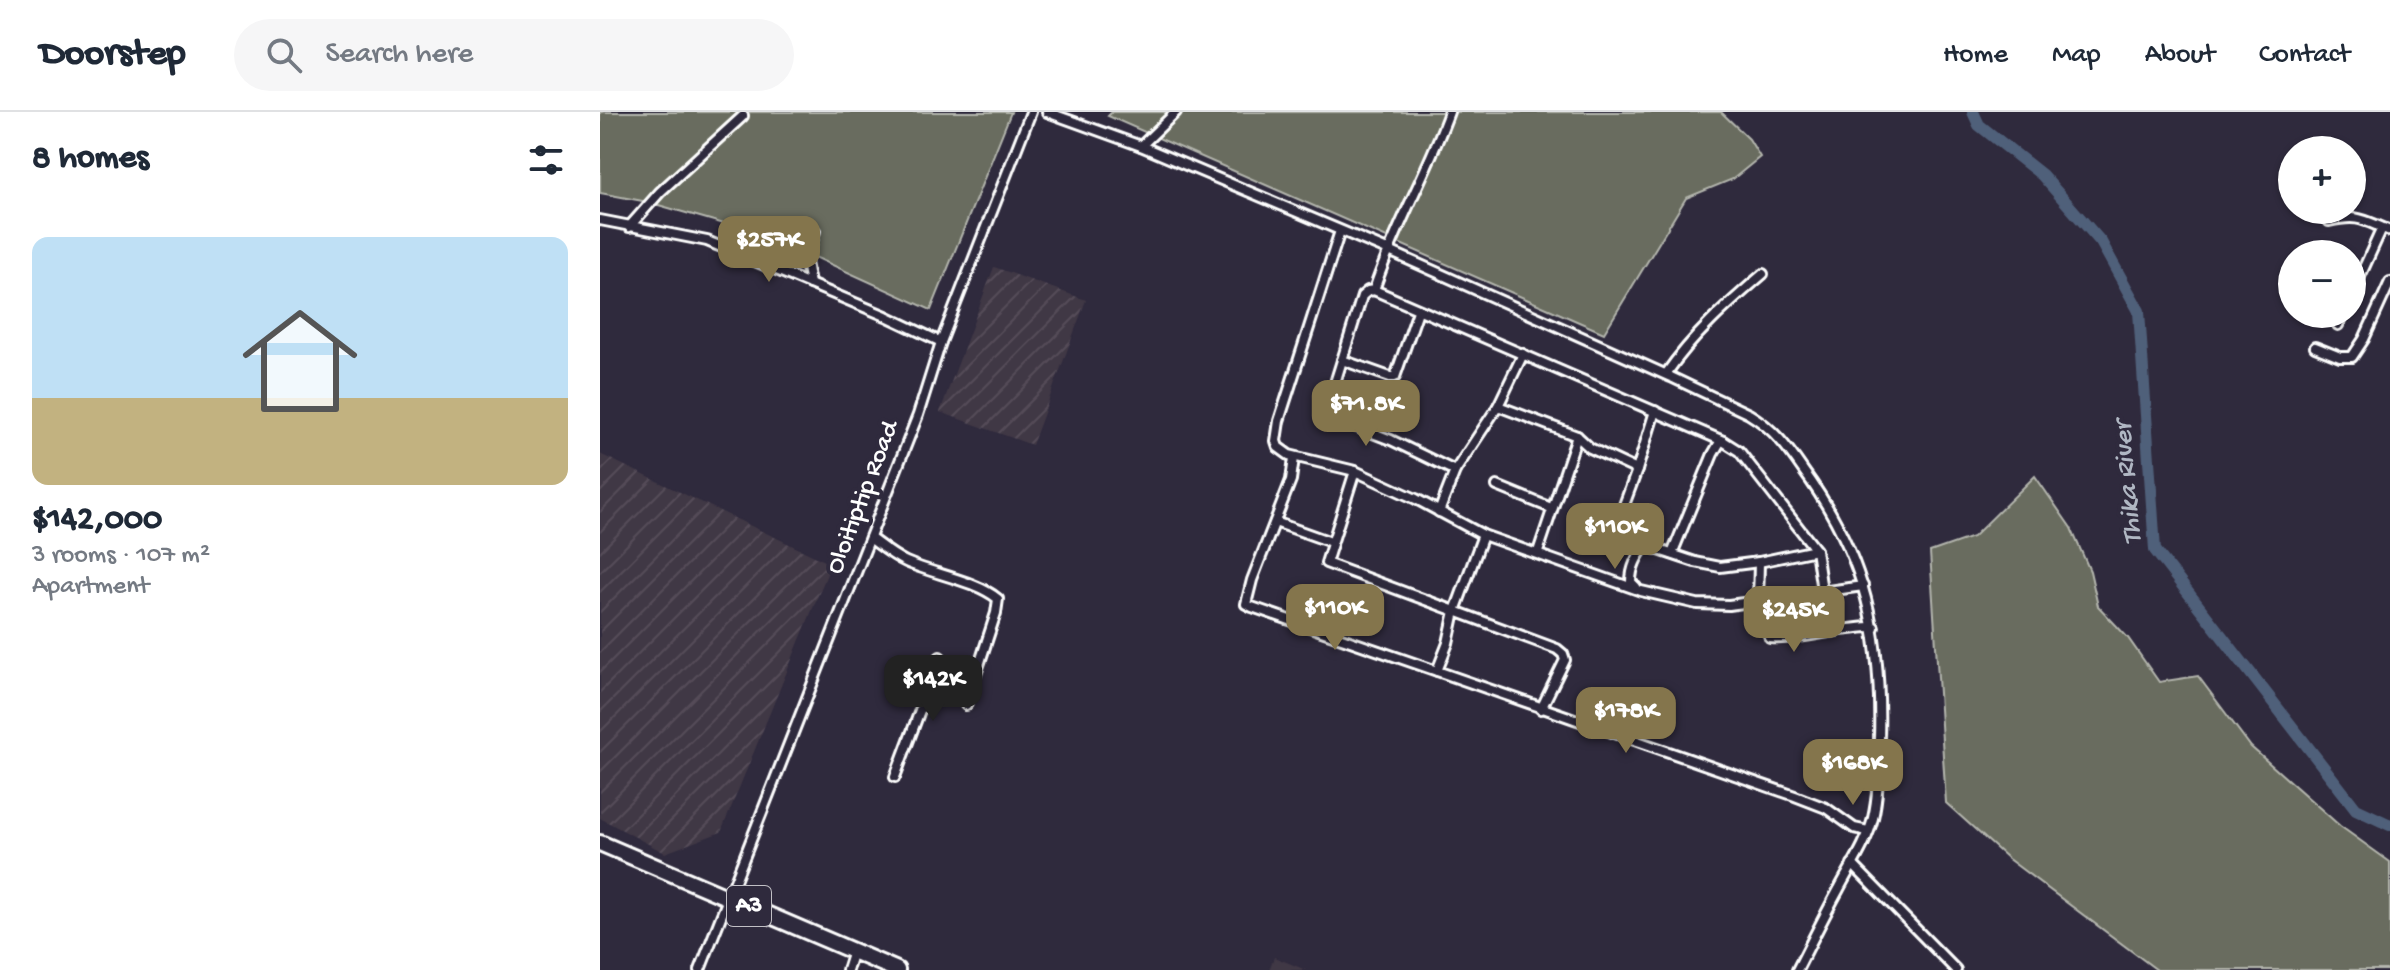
<!DOCTYPE html>
<meta charset="utf-8">
<style>
body{margin:0;font-family:"Gochi Hand",sans-serif;background:#f6f6f7;color:#1f2937;height:100vh;display:flex;flex-direction:column;font-size:30px;white-space:nowrap}
*{box-sizing:border-box;margin:0}
p{font-size:26px;color:#747a83}
.icon{flex:none;width:44px;height:44px;fill:none;stroke:currentColor;stroke-width:2;stroke-linecap:round;stroke-linejoin:round}
.map{position:relative;flex:1;overflow:hidden}
.sheet{display:flex;flex-direction:column;background:#fff;width:600px}
.sheet>*{flex:none}
.fabs{position:absolute;left:1678px;top:24px;display:grid;gap:16px}
.fabs a{display:grid;place-items:center;width:88px;height:88px;border-radius:50%;background:#fff;box-shadow:0 2px 6px #0004;font-size:40px}
.price{position:absolute;translate:-50% -68px;padding:0 18px;border-radius:16px;background:#84754c;color:#fff;font-size:26px;line-height:52px;filter:drop-shadow(0 2px 4px #0008)}
.price::after{content:'';position:absolute;left:50%;top:48px;width:24px;height:18px;margin-left:-12px;background:inherit;clip-path:polygon(0 0,100% 0,50% 100%)}
.price.on{background:#222;color:#fff}
ul{padding:0;list-style:none}
li{display:grid;align-content:center;gap:16px;height:424px;padding:0 32px}
li span{display:grid;place-items:center;height:248px;border-radius:16px;color:#555}
li>.icon{margin-inline-start:auto}
span .icon{width:144px;height:144px;fill:#fffc;stroke-width:1}
li b{font-size:34px}
h2{display:flex;justify-content:space-between;align-items:center;height:96px;padding:0 32px;font-size:34px}
header{display:flex;align-items:center;gap:48px;box-sizing:border-box;height:112px;padding:0 40px;background:#fff;border-bottom:2px solid #e0e1e3}
header strong{font-size:38px}
nav{display:flex;gap:44px;margin-inline-start:auto;font-size:28px}
.search{width:560px;height:72px;background:#f6f6f7;display:flex;align-items:center;gap:20px;box-sizing:border-box;padding:0 28px;border-radius:44px;color:#747a83;font-size:30px}
main{display:flex;flex:1;min-height:0}
.map>svg:first-child{display:block}
</style>
<header>
<strong>Doorstep</strong>
<div class="search"><svg class="icon" aria-label="search" viewBox="0 0 24 24"><circle cx="10" cy="10" r="6"/><path d="M15 15l6 6"/></svg>Search here</div>
<nav><a>Home</a><a>Map</a><a>About</a><a>Contact</a></nav>
</header>
<main>
<section class="sheet">
<h2>8 homes<svg class="icon" aria-label="filters" viewBox="0 0 24 24"><path d="M4 7h16M4 17h16"/><circle cx="9" cy="7" r="2"/><circle cx="15" cy="17" r="2"/></svg></h2>
<ul>
<li><span style="background:linear-gradient(#bfe0f5 65%,#c2b280 0)"><svg class="icon" aria-label="home" viewBox="0 0 24 24"><path d="M3 11l9-7 9 7M6 9v11h12V9"/></svg></span><div><b>$142,000</b><p>3 rooms · 107 m²</p><p>Apartment</p></div></li>
</ul>
</section>
<div class="map">
<svg width="1790" height="858" viewBox="0 0 1790 858">
<defs>
<pattern id="industrial-furrows" width="10" height="10" patternUnits="userSpaceOnUse" patternTransform="scale(2)"><rect width="10" height="10" fill="#413845"/><path d="M-1 1l2-2M0 10L10 0M9 11l2-2" fill="none" stroke="#544c58"/></pattern>
</defs>
<rect width="100%" height="100%" fill="#2f2a3d"/>
<filter id="ink" filterUnits="userSpaceOnUse"><feTurbulence type="fractalNoise" baseFrequency=".0125" numOctaves="2"/><feDisplacementMap in="SourceGraphic" scale="16" xChannelSelector="R" yChannelSelector="G"/><feConvolveMatrix kernelMatrix="1 2 1 2 8 2 1 2 1" color-interpolation-filters="sRGB"/></filter>
<g filter="url(#ink)">
<polygon fill="#413845" points="674,845 706,858 669,858"/>
<g fill="url(#industrial-furrows)">
<polygon points="394,155 486,188 432,333 340,300"/>
<polygon points="0,342 231,452 121,720 65,741 0,706"/>
</g>
<g fill="#696c5e" stroke="#b4b6ae" stroke-width="2">
<polygon points="0,0 411,0 331,198 173,126 48,90 0,81"/>
<polygon points="512,0 1121,0 1149,27 1160,45 1133,67 1086,86 1004,221 508,4"/>
<polygon points="1435,364 1471,416 1490,459 1498,494 1528,526 1559,570 1598,564 1651,635 1740,714 1790,750 1790,858 1557,858 1407,746 1346,691 1330,440 1373,425"/>
</g>
<g fill="none" stroke-linecap="round" stroke-linejoin="round">
<polyline stroke="#50607a" stroke-width="12" points="1373,0 1379,13 1442,63 1501,130 1539,199 1555,438 1756,697 1790,713"/>
<defs>
<g id="minor">
<path d="M447 0 541 34 787 138 1071 265 1149 302C1173 316 1188 336 1203 358 1266 444 1282 523 1279 627 1278 654 1279 680 1273 706 1267 731 1251 754 1239 777 1224 804 1211 831 1197 858"/>
<path d="M849 0C827 61 794 117 774 178L768 179 762 184 730 287 728 304 791 328 855 359 898 294 923 242"/>
<polyline points="541,34 576,0"/>
<polyline points="0,108 107,129 286,204 341,230"/>
<path d="M1729 109C1759 102 1763 108 1790 119"/>
<polyline points="203,110 215,119 206,150 210,172"/>
<polyline points="29,115 60,80 143,4"/>
<polyline points="740,119 679,309 676,329 678,335 689,343 755,359 816,387 883,423 1041,479 1097,492 1129,493 1263,474"/>
<polyline points="774,178 1123,329"/>
<polyline points="1752,182 1782,116"/>
<polyline points="1738,213 1743,202"/>
<polyline points="1715,235 1740,245 1752,245 1764,227 1790,170"/>
<polyline points="742,248 790,265 795,265 818,199"/>
<path d="M1066 262C1093 223 1127 193 1163 162"/>
<polyline points="898,294 977,324 990,336 1037,358 1017,412 1017,420 1020,425 1095,450 1120,455 1159,450 1216,438"/>
<polyline points="694,346 691,368 652,468 646,492 652,495 837,559 848,531 855,499 883,423"/>
<polyline points="1037,358 1055,299"/>
<polyline points="755,359 726,451 957,537 963,542 965,548 941,597"/>
<polyline points="897,374 951,396"/>
<polyline points="839,400 855,359"/>
<polyline points="675,410 731,430"/>
<path d="M270 426C281 434 293 444 306 450 333 462 377 469 398 487L396 501 366 593"/>
<polyline points="938,440 977,324"/>
<polyline points="1072,442 1113,342 1120,330 1123,329 1139,339 1216,438 1222,479"/>
<path d="M1159 450 1158 491 1170 526C1205 528 1239 515 1274 515"/>
<path d="M1036 475 1031 470C1031 455 1037 445 1045 434"/>
<polyline points="837,559 1195,684 1226,696 1254,716 1268,719"/>
<polyline points="295,665 340,545"/>
<polyline points="1252,752 1356,858"/>
<polyline points="100,858 318,303 341,230 431,0"/>
<polyline points="247,858 253,839"/>
</g>
<polyline id="trunk" points="0,731 297,858"/>
</defs>
<use href="#minor" stroke="#fff" stroke-width="14"/>
<use href="#trunk" stroke="#fff" stroke-width="20"/>
<use href="#minor" stroke="#2f2a3d" stroke-width="8"/>
<use href="#trunk" stroke="#2f2a3d" stroke-width="14"/>
</g>
</g>
<g text-anchor="middle" dominant-baseline="central" stroke-width="8" stroke-linejoin="round" paint-order="stroke">
<rect fill="#2f2a3d" stroke="#c1bfc5" stroke-width="2" x="127" y="774" width="44" height="40" rx="6"/>
<g font-size="24" font-weight="bold" fill="#fff">
<text x="149" y="794">A3</text>
</g>
<g font-size="26" fill="#fff" stroke="#2f2a3d">
<text transform="translate(264 386) rotate(-69)">Oloitiptip Road</text>
</g>
<g font-size="28" font-style="italic" fill="#b0b7c3" stroke="#2f2a3d">
<text transform="translate(1529 371) rotate(-95)">Thika River</text>
</g>
</g>
</svg>
<div class="fabs">
<a>+</a>
<a>−</a>
</div>
<b class="price" style="left:169px;top:172px">$257K</b>
<b class="price" style="left:766px;top:336px">$71.8K</b>
<b class="price" style="left:1015px;top:459px">$110K</b>
<b class="price" style="left:735px;top:540px">$110K</b>
<b class="price" style="left:1194px;top:542px">$245K</b>
<b class="price on" style="left:333px;top:611px">$142K</b>
<b class="price" style="left:1026px;top:643px">$178K</b>
<b class="price" style="left:1253px;top:695px">$168K</b>
</div>
</main>
